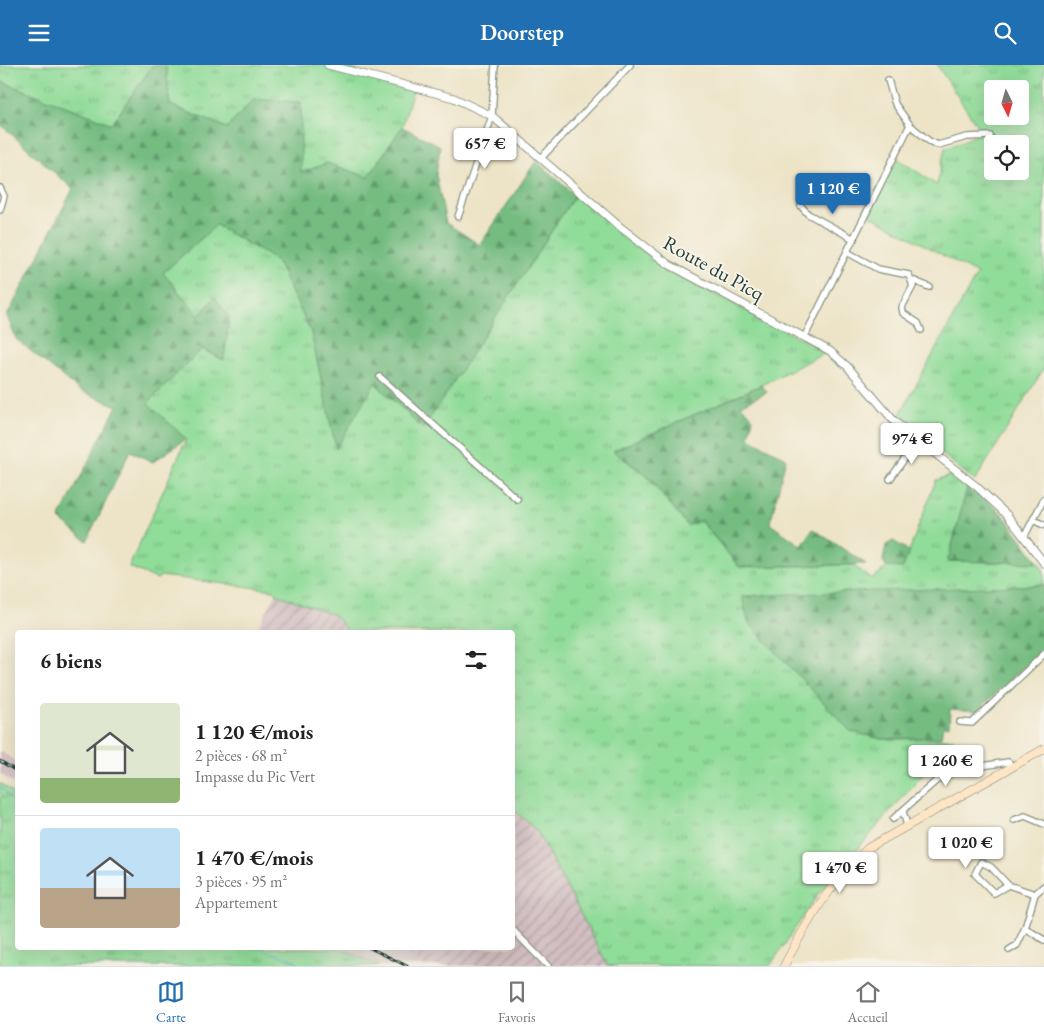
<!DOCTYPE html>
<html lang="fr">
<meta charset="utf-8">
<style>
body{margin:0;font-family:"EB Garamond",serif;background:#f6f6f6;color:#222;height:100vh;display:flex;flex-direction:column;font-size:19px;white-space:nowrap}
*{box-sizing:border-box;margin:0}
p{font-size:16px;color:#767676}
.icon{flex:none;width:28px;height:28px;fill:none;stroke:currentColor;stroke-width:2;stroke-linecap:round;stroke-linejoin:round}
.map{position:relative;flex:1;overflow:hidden}
.details{position:absolute;left:15px;top:565px;width:500px;height:320px;display:flex;flex-direction:column;background:#fff;border-radius:5px;box-shadow:0 5px 20px #0002}
.details>*{flex:none}
.needle{width:32px;rotate:175deg}
.buttons{position:absolute;left:984px;top:15px;display:grid;gap:10px}
.buttons a{display:grid;place-items:center;width:45px;height:45px;border-radius:5px;background:#fff;box-shadow:0 5px 20px #0002;font-size:25px}
.price{position:absolute;translate:-50% -42px;padding:0 11px;border-radius:5px;background:#fff;color:#222;font-size:16px;line-height:32px;filter:drop-shadow(0 1px 2px #0008)}
.price::after{content:'';position:absolute;left:50%;top:30px;width:15px;height:11px;margin-left:-8px;background:inherit;clip-path:polygon(0 0,100% 0,50% 100%)}
.price.current{background:#1f6fb2;color:#fff}
ul{padding:0;list-style:none}
li{display:flex;align-items:center;gap:15px;height:125px;padding:0 25px}
li+li{border-top:1px solid #e0e0e0}
li span{display:grid;place-items:center;flex:none;width:140px;height:100px;border-radius:5px;color:#555}
li>.icon{margin-inline-start:auto}
span .icon{width:60px;height:60px;fill:#fffc;stroke-width:1}
li b{font-size:21px}
h2{display:flex;justify-content:space-between;align-items:center;height:60px;padding:0 25px;font-size:21px}
header{display:flex;justify-content:space-between;align-items:center;height:65px;padding:0 25px;background:#1f6fb2;color:#fff;font-size:22px;font-weight:600}
.dock{display:flex;justify-content:space-around;align-items:center;height:70px;border-top:1px solid #e0e0e0;background:#fff;font-size:14px;color:#767676}
.dock a{display:grid;justify-items:center;gap:2px}
.dock .current{color:#1f6fb2}
.map>svg:first-child{display:block}
</style>
<header><svg class="icon" aria-label="menu" viewBox="0 0 24 24"><path d="M4 6h16M4 12h16M4 18h16"/></svg>Doorstep<svg class="icon" aria-label="search" viewBox="0 0 24 24"><circle cx="10" cy="10" r="6"/><path d="M15 15l6 6"/></svg></header>
<div class="map">
<svg width="1044" height="901" viewBox="0 0 1044 901">
<defs>
<pattern id="industrial-furrows" width="10" height="10" patternUnits="userSpaceOnUse" patternTransform="scale(1.25)"><rect width="10" height="10" fill="#d2bec1"/><path d="M-1 1l2-2M0 10L10 0M9 11l2-2" fill="none" stroke="#aa9c9e"/></pattern>
<pattern id="grass-tufts" width="24" height="20" patternUnits="userSpaceOnUse" patternTransform="scale(1.25)"><rect width="24" height="20" fill="#90dc99"/><path d="M3 7l-1-3M5 7V3M7 7l1-3M15 17l-1-3M17 17v-4M19 17l1-3" fill="none" stroke="#75b47e"/></pattern>
<pattern id="forest-firs" width="22" height="20" patternUnits="userSpaceOnUse" patternTransform="scale(1.25)"><rect width="22" height="20" fill="#74bc81"/><path d="M5 1l3.5 6h-7zM16 11l3.5 6h-7z" fill="#5f9a6a"/></pattern>
</defs>
<rect width="100%" height="100%" fill="#f7f3e8"/>
<filter id="ink" filterUnits="userSpaceOnUse"><feTurbulence type="fractalNoise" baseFrequency=".02" numOctaves="2"/><feDisplacementMap in="SourceGraphic" scale="10" xChannelSelector="R" yChannelSelector="G"/><feConvolveMatrix kernelMatrix="1 2 1 2 8 2 1 2 1" color-interpolation-filters="sRGB"/></filter>
<filter id="wash" filterUnits="userSpaceOnUse"><feTurbulence type="fractalNoise" baseFrequency=".0096" numOctaves="4" result="noise"/><feDisplacementMap in="SourceGraphic" scale="20" xChannelSelector="R" yChannelSelector="G"/><feGaussianBlur stdDeviation="1.12" result="paint"/><feColorMatrix in="noise" values="0 0 0 0 0 0 0 0 0 0 0 0 0 0 0 0 0 1.4 0 .05"/><feComposite in="paint" operator="in"/></filter>
<g filter="url(#wash)">
<rect width="100%" height="100%" fill="#ede4c7"/>
<g fill="url(#industrial-furrows)">
<polygon points="276,529 334,550 348,567 255,568"/>
<polygon points="513,744 537,766 608,901 425,901 386,883 512,882"/>
</g>
<g fill="#d2bec1">
<polygon points="0,686 17,697 17,720 0,709"/>
<polygon points="340,883 386,883 425,901 379,901"/>
</g>
<g fill="url(#grass-tufts)" stroke="#588c66" fill-rule="evenodd">
<polygon points="0,0 153,0 112,59 0,16"/>
<polygon points="166,0 340,0 413,25 402,62 368,112 327,98 301,108 254,34 227,63 170,40"/>
<path d="M937 0H1044V303L975 416 898 353 977 209 864 147 868 136 898 94 937 120 945 83 982 68ZM992 24H1020V51H992ZM992 79H1020V106H992Z"/>
<polygon points="575,130 667,204 827,287 761,320 614,385 647,411 687,460 700,455 739,502 852,500 872,514 887,502 903,502 936,415 955,409 968,419 948,496 1039,498 1044,506 1044,520 742,532 881,674 954,674 819,828 770,901 608,901 537,766 513,744 512,568 348,567 334,550 276,529 274,525 161,511 157,514 129,502 186,375 147,338 202,284 223,295 215,233 199,251 163,208 216,160 276,195 311,267 336,383 375,318 423,363"/>
<polygon points="0,718 17,731 18,882 340,883 379,901 0,901"/>
</g>
<g fill="url(#forest-firs)" stroke="#4a7c5a">
<polygon points="153,0 166,0 170,40 227,63 254,34 301,37 301,108 327,98 368,112 402,62 440,81 436,110 446,158 480,180 536,96 575,130 423,364 375,318 336,384 311,267 276,195 216,160 163,208 199,251 215,232 229,252 224,295 202,284 148,338 186,374 153,397 130,386 87,476 59,454 117,341 79,325 16,274 7,251 73,124 0,59 0,16 112,59"/>
<polygon points="761,320 767,327 741,340 753,353 749,373 786,393 770,459 802,481 813,464 866,499 739,502 701,455 688,461 647,411 613,386"/>
<polygon points="968,419 1003,450 1039,498 948,496"/>
<polygon points="893,476 909,486 903,503 887,502 883,496 886,480"/>
<polygon points="1044,520 1044,583 977,646 950,644 949,661 943,661 941,672 881,674 850,666 748,557 742,531"/>
</g>
<g fill="none" stroke-linecap="round" stroke-linejoin="round">
<g stroke="#3fb0b7" stroke-width="1">
<polyline points="0,721 13,737 18,737"/>
<polyline points="254,882 288,893 303,901"/>
</g>
</g>
</g>
<g filter="url(#ink)">
<g fill="none" stroke-linecap="round" stroke-linejoin="round">
<defs>
<g id="minor">
<polyline points="888,15 895,39 910,60 929,76 938,80 967,72 990,71"/>
<polyline points="541,93 630,0"/>
<polyline points="0,123 4,131 0,145"/>
<polyline points="801,141 808,149 854,174"/>
<polyline points="458,152 492,51 495,0"/>
<polyline points="847,187 878,204 909,210 913,221 902,242 903,248 918,258 921,265"/>
<polyline points="912,215 929,222"/>
<polyline points="805,271 910,60"/>
<polyline points="380,312 517,434"/>
<polyline points="890,414 918,375"/>
<polyline points="1033,455 1044,460"/>
<polyline points="1024,472 1044,434"/>
<polyline points="960,657 972,658 1044,589"/>
<polyline points="903,747 907,760"/>
<polyline points="893,754 936,716 956,705 1008,697 1012,701"/>
<polyline points="1014,755 1025,751 1044,759"/>
<polyline points="1008,820 994,828 975,809 981,797 991,802 1008,820 1035,829"/>
<polyline points="1044,821 1035,829 1025,863 1044,875"/>
<polyline points="512,864 548,901"/>
<polyline points="1009,885 1017,880 1025,863"/>
</g>
<polyline id="tertiary" points="328,0 454,33 492,51 619,161 668,199 830,286 847,301 894,356 976,421 1007,450 1044,498"/>
<path id="secondary" d="M784 901C807 856 831 817 868 783L1044 684"/>
</defs>
<use href="#minor" stroke="#86907e" stroke-width="8"/>
<use href="#tertiary" stroke="#86907e" stroke-width="9"/>
<use href="#secondary" stroke="#86907e" stroke-width="9"/>
<use href="#minor" stroke="#fff" stroke-width="5.5"/>
<use href="#tertiary" stroke="#fff" stroke-width="7"/>
<use href="#secondary" stroke="#fee5c5" stroke-width="8"/>
<defs>
<g id="rail">
<polyline points="0,696 18,707"/>
<polyline points="368,882 407,901"/>
</g>
</defs>
<use href="#rail" stroke="#1f3d34" stroke-width="3"/>
<use href="#rail" stroke="#f7f3e8" stroke-width="1" stroke-dasharray="4" stroke-linecap="butt"/>
</g>
</g>
<g text-anchor="middle" dominant-baseline="central" stroke-width="4" stroke-linejoin="round" paint-order="stroke">
<g font-size="20" fill="#1f3d34" stroke="#f7f3e8">
<text transform="translate(714 203) rotate(29)">Route du Picq</text>
</g>
</g>
</svg>
<div class="buttons">
<a><svg class="needle" viewBox="-14 -14 28 28"><path d="M0-13l5 13h-10z" fill="#e53935"/><path d="M0 13l5-13h-10z" fill="#767676"/></svg></a>
<a><svg class="icon" aria-label="locate" viewBox="0 0 24 24"><circle cx="12" cy="12" r="6"/><path d="M12 2v4M12 18v4M2 12h4M18 12h4"/></svg></a>
</div>
<b class="price" style="left:485px;top:105px">657 €</b>
<b class="price current" style="left:833px;top:150px">1 120 €</b>
<b class="price" style="left:912px;top:400px">974 €</b>
<b class="price" style="left:946px;top:722px">1 260 €</b>
<b class="price" style="left:966px;top:804px">1 020 €</b>
<b class="price" style="left:840px;top:829px">1 470 €</b>
<section class="details">
<h2>6 biens<svg class="icon" aria-label="filters" viewBox="0 0 24 24"><path d="M4 7h16M4 17h16"/><circle cx="9" cy="7" r="2"/><circle cx="15" cy="17" r="2"/></svg></h2>
<ul>
<li><span style="background:linear-gradient(#dfe7d0 75%,#8fb573 0)"><svg class="icon" aria-label="home" viewBox="0 0 24 24"><path d="M3 11l9-7 9 7M6 9v11h12V9"/></svg></span><div><b>1 120 €/mois</b><p>2 pièces · 68 m²</p><p>Impasse du Pic Vert</p></div></li>
<li><span style="background:linear-gradient(#bfe0f5 60%,#b9a48a 0)"><svg class="icon" aria-label="home" viewBox="0 0 24 24"><path d="M3 11l9-7 9 7M6 9v11h12V9"/></svg></span><div><b>1 470 €/mois</b><p>3 pièces · 95 m²</p><p>Appartement</p></div></li>
</ul>
</section>
</div>
<nav class="dock">
<a class="current"><svg class="icon" aria-label="map" viewBox="0 0 24 24"><path d="M3 6l6-2 6 2 6-2v14l-6 2-6-2-6 2zM9 4v14M15 6v14"/></svg>Carte</a>
<a><svg class="icon" aria-label="saved" viewBox="0 0 24 24"><path d="M7 4h10v16l-5-4-5 4z"/></svg>Favoris</a>
<a><svg class="icon" aria-label="home" viewBox="0 0 24 24"><path d="M3 11l9-7 9 7M6 9v11h12V9"/></svg>Accueil</a>
</nav>
